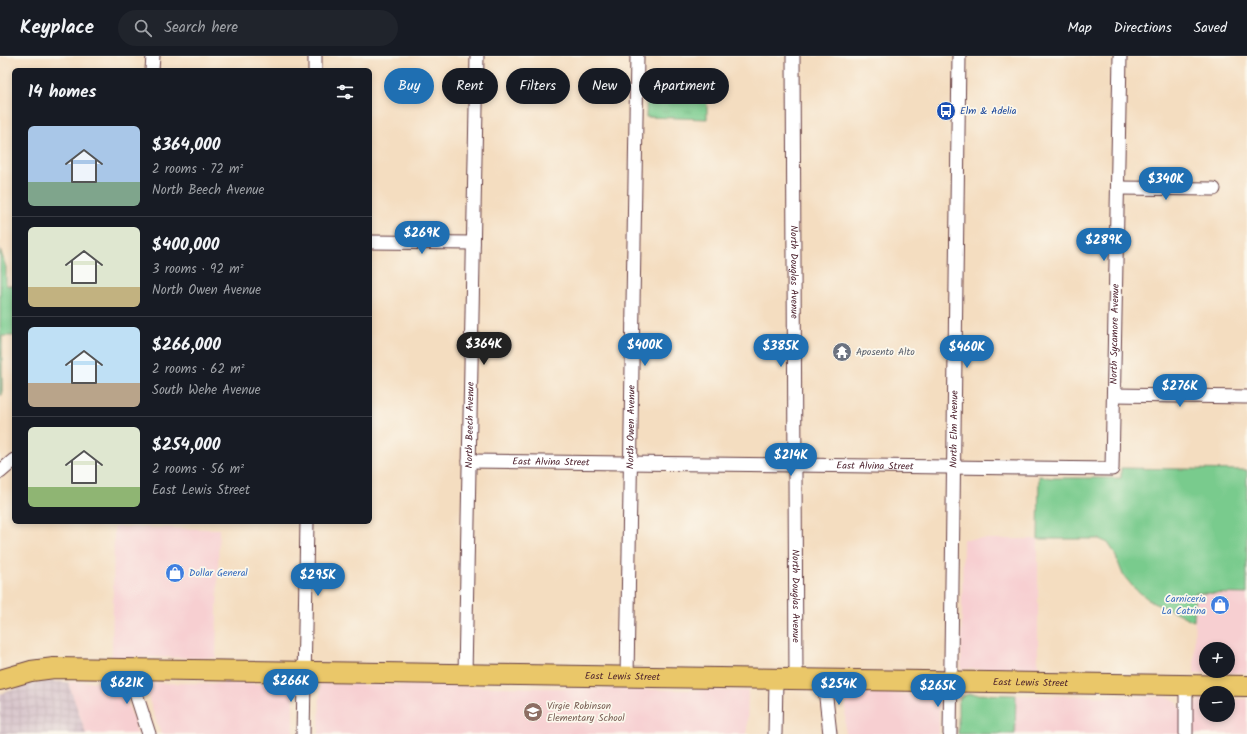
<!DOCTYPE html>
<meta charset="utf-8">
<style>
body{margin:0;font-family:Kalam,sans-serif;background:#20242c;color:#f1f3f6;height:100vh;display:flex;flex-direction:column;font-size:15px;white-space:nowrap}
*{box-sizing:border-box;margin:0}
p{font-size:13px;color:#9ea1a6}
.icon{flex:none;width:22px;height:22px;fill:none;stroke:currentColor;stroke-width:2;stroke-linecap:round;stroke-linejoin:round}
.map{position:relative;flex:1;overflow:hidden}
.sheet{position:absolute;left:12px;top:12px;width:360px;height:456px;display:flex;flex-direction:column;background:#171b24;border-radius:6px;box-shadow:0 2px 6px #0003}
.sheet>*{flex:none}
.hud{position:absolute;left:384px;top:12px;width:380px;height:36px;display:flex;gap:8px}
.tools{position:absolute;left:1199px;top:586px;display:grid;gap:8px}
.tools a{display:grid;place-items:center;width:36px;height:36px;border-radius:50%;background:#171b24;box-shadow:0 2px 6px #0003;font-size:20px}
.price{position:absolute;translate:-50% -34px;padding:0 9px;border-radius:14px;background:#1f6fb2;color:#fff;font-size:13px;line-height:26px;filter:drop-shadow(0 1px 2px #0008)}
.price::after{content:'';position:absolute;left:50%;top:24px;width:12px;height:9px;margin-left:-6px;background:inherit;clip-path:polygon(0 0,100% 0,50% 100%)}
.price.current{background:#222;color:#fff}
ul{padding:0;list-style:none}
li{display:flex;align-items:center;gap:12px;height:100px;padding:0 16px}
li+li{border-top:1px solid #363941}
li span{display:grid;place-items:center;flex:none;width:112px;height:80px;border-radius:6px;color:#555}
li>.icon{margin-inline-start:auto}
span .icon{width:48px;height:48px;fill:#fffc;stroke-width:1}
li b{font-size:17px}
h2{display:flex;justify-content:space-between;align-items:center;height:48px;padding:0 16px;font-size:17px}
.pill{padding:0 14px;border-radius:18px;background:#171b24;box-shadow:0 2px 6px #0003;font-size:14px;line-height:36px}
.pill.current{background:#1f6fb2;color:#fff}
header{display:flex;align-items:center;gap:24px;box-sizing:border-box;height:56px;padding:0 20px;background:#171b24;border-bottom:1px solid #363941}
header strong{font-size:19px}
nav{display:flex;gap:22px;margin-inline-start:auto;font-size:14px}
.search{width:280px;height:36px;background:#20242c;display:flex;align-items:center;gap:10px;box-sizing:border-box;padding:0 14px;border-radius:22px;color:#9ea1a6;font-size:15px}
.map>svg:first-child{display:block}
</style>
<header>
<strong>Keyplace</strong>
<div class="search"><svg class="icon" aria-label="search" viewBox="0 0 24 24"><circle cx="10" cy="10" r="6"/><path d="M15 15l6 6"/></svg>Search here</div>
<nav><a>Map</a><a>Directions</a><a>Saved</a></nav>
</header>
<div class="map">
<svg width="1247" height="678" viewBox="0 0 1247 678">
<defs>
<pattern id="industrial-grid" width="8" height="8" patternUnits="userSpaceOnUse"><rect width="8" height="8" fill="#d2bdc6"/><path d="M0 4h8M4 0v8" fill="none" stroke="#b6a2aa"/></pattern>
<pattern id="park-tufts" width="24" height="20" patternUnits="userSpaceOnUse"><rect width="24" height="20" fill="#79cb8d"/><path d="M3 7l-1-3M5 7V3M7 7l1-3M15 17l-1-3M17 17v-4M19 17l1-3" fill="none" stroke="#6aae7a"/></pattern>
</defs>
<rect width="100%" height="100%" fill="#fbf7ec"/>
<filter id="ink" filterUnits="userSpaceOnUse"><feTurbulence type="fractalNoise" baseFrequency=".025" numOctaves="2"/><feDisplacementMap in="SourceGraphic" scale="8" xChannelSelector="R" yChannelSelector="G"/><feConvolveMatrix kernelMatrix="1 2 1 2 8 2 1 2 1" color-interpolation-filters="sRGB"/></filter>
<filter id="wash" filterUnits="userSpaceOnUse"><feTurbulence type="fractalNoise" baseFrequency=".012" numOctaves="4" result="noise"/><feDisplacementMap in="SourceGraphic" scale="16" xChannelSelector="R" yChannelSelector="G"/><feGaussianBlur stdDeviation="0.9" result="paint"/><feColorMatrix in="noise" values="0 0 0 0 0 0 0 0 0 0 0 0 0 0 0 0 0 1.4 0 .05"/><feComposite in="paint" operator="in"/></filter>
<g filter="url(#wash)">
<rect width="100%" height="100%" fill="#f4ddc0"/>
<g fill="#f7cfd1" fill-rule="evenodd">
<polygon points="114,471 219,473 216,602 112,601"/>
<polygon points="963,483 1038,483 1038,614 961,613"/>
<path d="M1195 537 1247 538V617H1194ZM1206 593H1228V615H1206Z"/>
<polygon points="117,625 122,629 138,678 86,678 68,626"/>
<polygon points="153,627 284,628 293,636 293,678 161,678 147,638 150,630"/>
<polygon points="320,628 748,635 747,678 319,678"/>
<polygon points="846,637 933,638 938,640 939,644 939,678 845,678"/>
<polygon points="1016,639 1169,641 1176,645 1183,655 1182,678 1015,678"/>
<polygon points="1201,643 1206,643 1206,659 1228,659 1228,643 1247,643 1247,678 1194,678 1194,650"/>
</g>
<polygon fill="url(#industrial-grid)" points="46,625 68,626 86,678 0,678 0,638 29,628"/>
<g fill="#79cb8d" stroke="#62755c">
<polygon points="0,193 6,211 6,229 14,230 14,280 2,280 2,339 0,339"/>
<polygon points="1121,412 1247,414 1247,538 1195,537 1194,565 1191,564 1173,555 1153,547 1134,532 1123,519 1114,496 1108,487 1099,483 1038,483 1039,420 1052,422 1121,422"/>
<polygon points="969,638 1016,639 1015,678 958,678 958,646 961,641"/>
</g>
<polygon fill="url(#park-tufts)" stroke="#62755c" points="707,25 707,63 646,61 647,26"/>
</g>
<g filter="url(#ink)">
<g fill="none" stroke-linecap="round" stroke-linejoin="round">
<defs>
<g id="street">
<path id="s1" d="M793 0 796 624"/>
<polyline points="152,14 153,0"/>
<polyline points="315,14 315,0"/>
<polyline points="1118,132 1214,133"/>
<polyline points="370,186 473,187"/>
<polyline points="1114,339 1247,341"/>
<path id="s2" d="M469 405 1112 413 1120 0"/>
<polyline points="0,416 14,404"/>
<polyline points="128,613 149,678"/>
<path id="s3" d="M465 619 477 0"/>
<path id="s4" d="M627 621 637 0"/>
<polyline points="824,624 830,678"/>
<polyline points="303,678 307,466"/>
<polyline points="775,678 776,623"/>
<path id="s5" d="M950 678 959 0"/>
<polyline points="1186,678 1186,628"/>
</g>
<g id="primary">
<path id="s6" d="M0 624 31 615 54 612 1247 630"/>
</g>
</defs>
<use href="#street" stroke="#643c41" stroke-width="15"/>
<use href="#primary" stroke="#643c41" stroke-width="22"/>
<use href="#street" stroke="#fff" stroke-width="13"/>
<use href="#primary" stroke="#eac769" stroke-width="20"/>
</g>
</g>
<defs>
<symbol id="bus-disc" viewBox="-11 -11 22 22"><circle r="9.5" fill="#1a4fb4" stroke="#fbf7ec"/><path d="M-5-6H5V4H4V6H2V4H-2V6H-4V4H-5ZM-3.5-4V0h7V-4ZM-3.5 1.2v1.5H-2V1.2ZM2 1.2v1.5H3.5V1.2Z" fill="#fff"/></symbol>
<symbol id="temple-disc" viewBox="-11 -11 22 22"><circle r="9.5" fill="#6b7280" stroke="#fbf7ec"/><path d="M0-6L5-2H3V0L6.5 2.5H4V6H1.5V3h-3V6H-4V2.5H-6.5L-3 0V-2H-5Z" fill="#fff"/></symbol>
<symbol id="shop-disc" viewBox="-11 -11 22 22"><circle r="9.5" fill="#3f7fe0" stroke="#fbf7ec"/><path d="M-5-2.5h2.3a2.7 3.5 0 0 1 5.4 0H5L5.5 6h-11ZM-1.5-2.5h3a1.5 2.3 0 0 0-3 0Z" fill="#fff"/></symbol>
<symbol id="school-disc" viewBox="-11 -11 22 22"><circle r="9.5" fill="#8d6e63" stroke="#fbf7ec"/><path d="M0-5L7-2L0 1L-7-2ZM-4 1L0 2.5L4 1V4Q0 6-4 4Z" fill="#fff"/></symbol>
</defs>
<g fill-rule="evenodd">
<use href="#bus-disc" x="935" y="44" width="22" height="22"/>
<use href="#temple-disc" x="831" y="285" width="22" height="22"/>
<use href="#shop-disc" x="164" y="506" width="22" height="22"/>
<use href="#shop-disc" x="1209" y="538" width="22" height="22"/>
<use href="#school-disc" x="522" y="645" width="22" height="22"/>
</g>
<g text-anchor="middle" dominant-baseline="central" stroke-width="3.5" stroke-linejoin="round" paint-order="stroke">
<g font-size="10" fill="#164399" stroke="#fbf7ec" text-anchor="start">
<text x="960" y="55">Elm &amp; Adelia</text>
</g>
<g font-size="10" fill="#4a1f2b" stroke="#fbf7ec">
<text stroke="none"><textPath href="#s1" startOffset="216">North Douglas Avenue</textPath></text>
<text stroke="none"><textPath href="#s2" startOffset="778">North Sycamore Avenue</textPath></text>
<text stroke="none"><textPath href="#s3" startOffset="250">North Beech Avenue</textPath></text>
<text stroke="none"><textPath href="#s4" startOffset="250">North Owen Avenue</textPath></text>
<text stroke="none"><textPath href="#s5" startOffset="305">North Elm Avenue</textPath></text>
<text stroke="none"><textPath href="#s2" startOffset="82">East Alvina Street</textPath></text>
<text stroke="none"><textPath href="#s2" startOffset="406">East Alvina Street</textPath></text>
<text stroke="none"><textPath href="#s1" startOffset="540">North Douglas Avenue</textPath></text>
<text stroke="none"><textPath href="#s6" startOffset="624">East Lewis Street</textPath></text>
<text stroke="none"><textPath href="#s6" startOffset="1032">East Lewis Street</textPath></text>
</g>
<g font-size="10" fill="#5b616d" stroke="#fbf7ec" text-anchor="start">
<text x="856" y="296">Aposento Alto</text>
</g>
<g font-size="10" fill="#366cbe" stroke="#fbf7ec" text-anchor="start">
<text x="189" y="517">Dollar General</text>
<text x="1206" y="543" text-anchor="end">Carniceria<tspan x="1206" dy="12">La Catrina</tspan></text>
</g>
<g font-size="10" fill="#785e54" stroke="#fbf7ec" text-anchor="start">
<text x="547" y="650">Virgie Robinson<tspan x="547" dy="12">Elementary School</tspan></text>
</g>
</g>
</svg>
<div class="tools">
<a>+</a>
<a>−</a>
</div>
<b class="price" style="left:1166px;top:145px">$340K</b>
<b class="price" style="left:422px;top:199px">$269K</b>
<b class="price" style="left:1104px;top:206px">$289K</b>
<b class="price current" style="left:484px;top:310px">$364K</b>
<b class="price" style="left:645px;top:311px">$400K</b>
<b class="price" style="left:781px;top:312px">$385K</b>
<b class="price" style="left:967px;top:313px">$460K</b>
<b class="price" style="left:1180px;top:352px">$276K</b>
<b class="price" style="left:791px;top:421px">$214K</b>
<b class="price" style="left:318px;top:541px">$295K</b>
<b class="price" style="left:291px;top:647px">$266K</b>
<b class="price" style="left:127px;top:649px">$621K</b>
<b class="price" style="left:839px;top:650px">$254K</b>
<b class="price" style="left:938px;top:652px">$265K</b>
<div class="hud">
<a class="pill current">Buy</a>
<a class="pill">Rent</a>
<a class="pill">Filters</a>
<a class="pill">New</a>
<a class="pill">Apartment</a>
</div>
<section class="sheet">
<h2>14 homes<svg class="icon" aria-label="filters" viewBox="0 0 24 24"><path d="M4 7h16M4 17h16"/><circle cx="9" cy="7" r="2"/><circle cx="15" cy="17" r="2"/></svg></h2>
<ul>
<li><span style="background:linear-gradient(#a9c7e8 70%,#7fa58c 0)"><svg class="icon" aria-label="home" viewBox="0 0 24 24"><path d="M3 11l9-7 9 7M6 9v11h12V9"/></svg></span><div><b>$364,000</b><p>2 rooms · 72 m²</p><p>North Beech Avenue</p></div></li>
<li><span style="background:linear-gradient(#dfe7d0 75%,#c2b280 0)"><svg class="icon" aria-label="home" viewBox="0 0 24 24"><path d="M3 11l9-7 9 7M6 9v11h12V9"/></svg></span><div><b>$400,000</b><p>3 rooms · 92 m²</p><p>North Owen Avenue</p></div></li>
<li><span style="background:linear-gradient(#bfe0f5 70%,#b9a48a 0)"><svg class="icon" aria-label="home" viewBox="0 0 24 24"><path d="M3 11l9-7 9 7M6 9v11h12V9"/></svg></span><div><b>$266,000</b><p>2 rooms · 62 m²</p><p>South Wehe Avenue</p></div></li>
<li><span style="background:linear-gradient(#dfe7d0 75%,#8fb573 0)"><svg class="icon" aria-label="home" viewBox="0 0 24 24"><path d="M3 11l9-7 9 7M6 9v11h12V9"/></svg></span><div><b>$254,000</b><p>2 rooms · 56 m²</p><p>East Lewis Street</p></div></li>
</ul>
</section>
</div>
